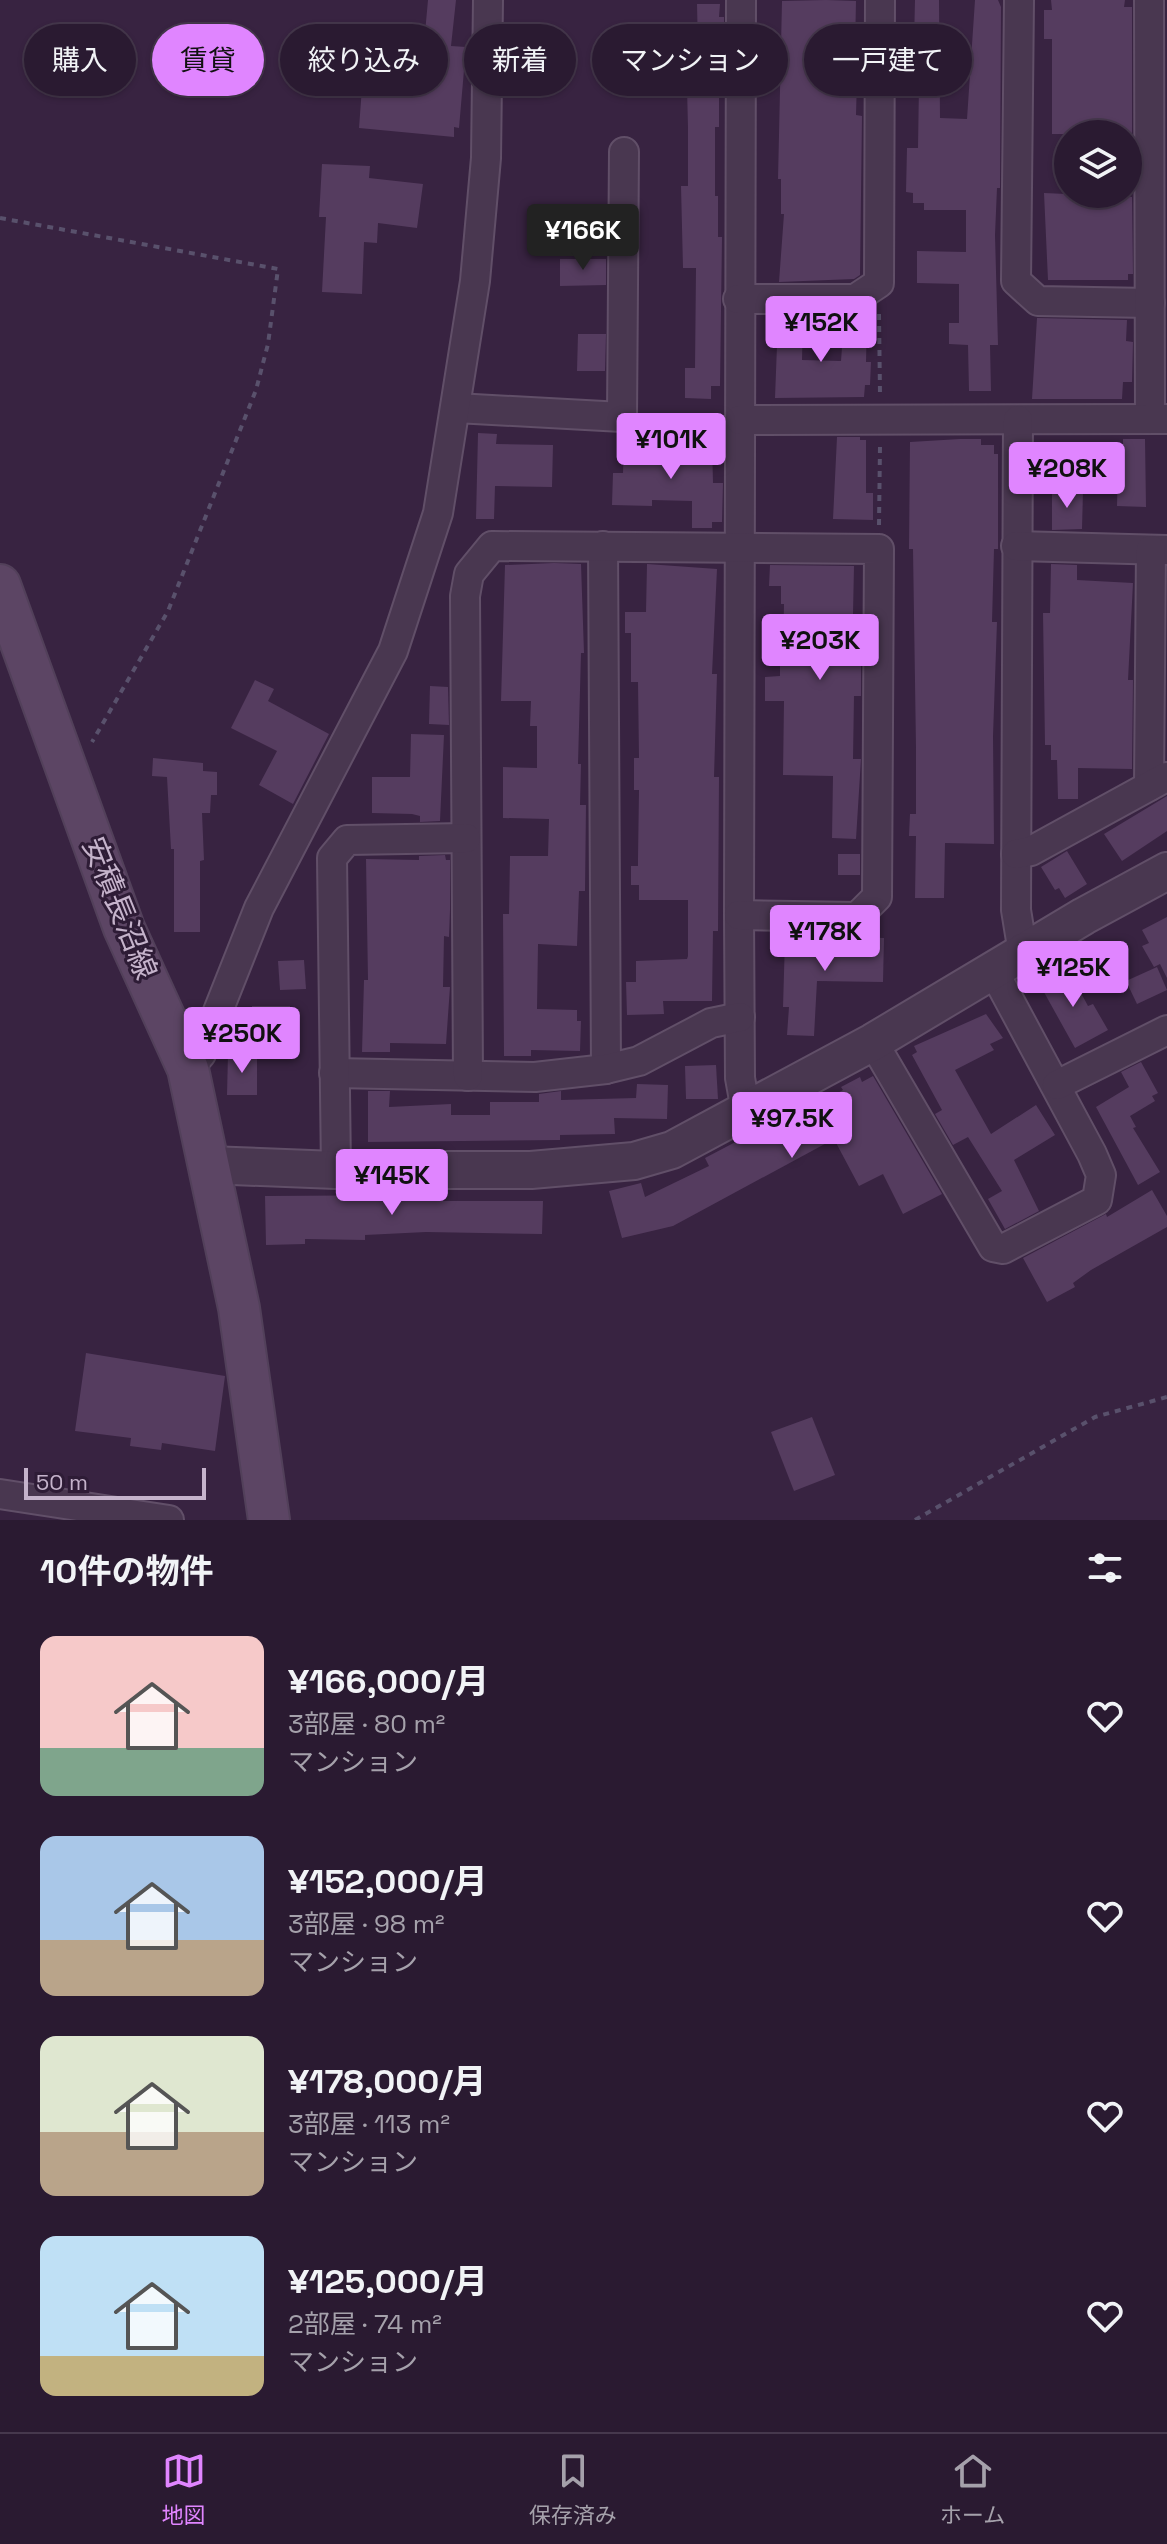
<!DOCTYPE html>
<html lang="ja">
<meta charset="utf-8">
<style>
body{margin:0;font-family:"Space Grotesk","Noto Sans JP",sans-serif;background:#36273d;color:#f1f3f6;height:100vh;display:flex;flex-direction:column;font-size:30px;white-space:nowrap}
*{box-sizing:border-box;margin:0}
p{font-size:26px;color:#a5a1ab}
.icon{flex:none;width:44px;height:44px;fill:none;stroke:currentColor;stroke-width:2;stroke-linecap:round;stroke-linejoin:round}
.map{position:relative;height:1520px;overflow:hidden}
.panel{display:flex;flex-direction:column;background:#2a1a31;flex:1}
.panel>*{flex:none}
.top-card{position:absolute;left:24px;top:24px;width:1120px;height:72px;display:flex;gap:16px}
.fabs{position:absolute;left:1054px;top:120px;display:grid;gap:16px}
.fabs a{display:grid;place-items:center;width:88px;height:88px;border-radius:50%;background:#2a1a31;box-shadow:0 2px 6px #0004,0 0 0 2px #46384d;font-size:40px}
.scale{position:absolute;left:24px;bottom:20px;width:182px;box-sizing:border-box;padding-left:8px;border:4px solid #c5b3cb;border-top:0;font-size:22px;line-height:28px;white-space:nowrap;color:#c5b3cb;-webkit-text-stroke:6px #2e1c36;paint-order:stroke}
.price{position:absolute;translate:-50% -68px;padding:0 18px;border-radius:8px;background:#e085ff;color:#111;font-size:26px;line-height:52px;filter:drop-shadow(0 2px 4px #0008)}
.price::after{content:'';position:absolute;left:50%;top:48px;width:24px;height:18px;margin-left:-12px;background:inherit;clip-path:polygon(0 0,100% 0,50% 100%)}
.price.current{background:#222;color:#fff}
ul{padding:0;list-style:none}
li{display:flex;align-items:center;gap:24px;height:200px;padding:0 40px}
li span{display:grid;place-items:center;flex:none;width:224px;height:160px;border-radius:16px;color:#555}
li>.icon{margin-inline-start:auto}
span .icon{width:96px;height:96px;fill:#fffc;stroke-width:1}
li b{font-size:34px}
h2{display:flex;justify-content:space-between;align-items:center;height:96px;padding:0 40px;font-size:34px}
.chip{padding:0 28px;border-radius:36px;background:#2a1a31;box-shadow:0 2px 6px #0004,0 0 0 2px #46384d;font-size:28px;line-height:72px}
.chip.current{background:#e085ff;color:#111}
.dock{display:flex;justify-content:space-around;align-items:center;height:112px;border-top:2px solid #46384d;background:#2a1a31;font-size:22px;color:#a5a1ab}
.dock a{display:grid;justify-items:center;gap:4px}
.dock .current{color:#e085ff}
.map>svg:first-child{display:block}
</style>
<div class="map">
<svg width="1167" height="1520" viewBox="0 0 1167 1520">
<rect width="100%" height="100%" fill="#382341"/>
<g fill="#553c5f">
<polygon points="428,0 456,0 451,46 466,47 459,128 454,127 454,137 359,128 364,60 388,62 390,41 424,44"/>
<polygon points="826,0 856,1 855,49 862,49 862,79 857,79 856,115 862,116 860,275 854,279 779,282 784,214 781,214 781,179 778,179 782,1"/>
<polygon points="915,0 939,0 940,118 967,119 975,0 998,0 1001,7 1000,188 997,188 995,235 998,345 990,345 991,391 969,391 968,345 949,344 949,323 959,323 959,284 917,283 917,251 966,252 966,210 924,210 924,203 913,203 913,193 906,192 907,148 918,148 919,84 913,84"/>
<polygon points="1051,0 1125,0 1124,7 1132,7 1132,134 1052,134 1052,39 1044,39 1044,10 1052,10"/>
<polygon points="697,4 720,4 719,17 724,17 724,39 719,39 719,127 715,127 715,196 718,196 718,237 722,237 720,386 711,386 711,399 685,398 685,368 695,368 696,268 683,268 681,186 688,186 688,128 687,87 681,87 681,48 698,49"/>
<polygon points="322,164 370,166 369,178 423,184 417,228 378,223 377,243 364,242 362,294 322,292 326,217 319,217"/>
<polygon points="1044,193 1132,197 1133,274 1128,274 1128,280 1048,280"/>
<polygon points="560,259 606,259 606,285 560,286"/>
<polygon points="1037,318 1127,320 1126,341 1133,342 1132,382 1123,382 1122,399 1032,399"/>
<polygon points="778,319 803,319 802,360 841,361 844,320 867,320 866,362 871,362 870,385 865,385 864,397 775,398"/>
<polygon points="578,334 606,334 605,371 577,371"/>
<polygon points="478,433 497,434 496,444 553,445 552,487 495,486 494,519 476,519"/>
<polygon points="837,437 860,437 860,440 866,440 866,493 873,493 873,520 833,519"/>
<polygon points="960,439 981,439 981,445 994,445 994,454 998,454 998,549 994,549 992,622 997,622 993,736 994,844 945,843 944,898 915,898 916,836 909,836 910,814 916,814 916,748 913,549 909,549 910,442"/>
<polygon points="1123,439 1145,439 1146,507 1117,506 1118,461 1123,461"/>
<polygon points="712,442 713,483 723,483 722,522 712,522 712,528 692,528 692,501 652,500 652,506 612,505 613,473 623,473 624,444 643,445 643,452 684,454 684,443"/>
<polygon points="1052,490 1083,491 1082,529 1052,530"/>
<polygon points="554,563 581,564 584,653 581,653 578,764 581,764 580,805 586,805 585,891 579,891 577,946 538,944 537,1009 577,1010 577,1021 581,1021 580,1051 531,1050 531,1056 504,1056 503,914 509,914 510,856 548,856 549,819 503,818 503,767 537,768 537,726 530,726 531,701 501,701 505,565"/>
<polygon points="647,564 717,569 712,674 717,674 714,777 719,777 718,931 713,931 712,1001 663,1001 664,1014 627,1015 626,982 636,982 636,961 687,959 688,956 688,900 639,900 639,885 631,885 631,866 638,866 638,858 639,790 634,790 634,758 639,758 638,682 631,682 631,633 625,633 625,612 646,612"/>
<polygon points="1051,564 1077,565 1077,580 1133,583 1128,680 1133,680 1132,769 1078,768 1078,799 1058,799 1057,760 1051,760 1051,745 1045,745 1043,613 1050,613"/>
<polygon points="770,565 854,566 853,614 859,614 858,662 861,662 861,696 854,696 853,759 861,759 856,839 832,838 833,776 783,775 784,701 765,701 765,677 780,676 780,655 783,655 784,604 781,604 781,586 769,586"/>
<polygon points="255,680 274,689 268,701 329,734 293,804 259,785 277,751 231,728"/>
<polygon points="430,686 448,687 449,725 429,724"/>
<polygon points="411,734 444,735 440,821 420,822 420,816 412,814 372,813 372,777 410,777"/>
<polygon points="153,758 203,763 203,771 217,772 217,795 211,795 210,813 202,813 204,860 200,861 200,932 174,932 174,849 171,849 167,777 152,776"/>
<polygon points="1167,796 1167,831 1122,861 1104,834"/>
<polygon points="1067,851 1087,884 1065,898 1059,888 1055,890 1041,867"/>
<rect x="838" y="854" width="22" height="21"/>
<polygon points="445,855 446,860 450,860 450,910 449,937 444,936 443,987 450,987 446,1044 390,1043 390,1052 362,1052 364,980 368,980 366,859 419,860 419,856"/>
<polygon points="1167,917 1167,978 1160,964 1154,967 1142,946 1149,943 1142,930"/>
<polygon points="851,937 884,938 883,982 817,981 814,1036 787,1035 789,1007 783,1007 785,939 851,941"/>
<polygon points="304,960 306,989 280,990 278,961"/>
<polygon points="1157,967 1167,990 1137,1004 1126,981"/>
<polygon points="1068,969 1088,1006 1093,1004 1108,1030 1075,1048 1040,985"/>
<rect x="252" y="1006" width="38" height="46"/>
<polygon points="986,1014 1003,1038 990,1044 994,1050 955,1070 991,1134 1036,1105 1055,1135 1014,1160 1039,1211 1005,1229 988,1199 1002,1191 968,1137 953,1145 935,1114 942,1110 912,1055 917,1052 914,1046"/>
<polygon points="228,1054 257,1054 257,1095 227,1095"/>
<polygon points="1141,1062 1158,1093 1152,1096 1155,1101 1130,1116 1136,1127 1133,1128 1160,1172 1138,1185 1096,1107 1129,1087 1121,1072"/>
<polygon points="716,1065 718,1099 686,1099 685,1066"/>
<polygon points="873,1076 942,1194 903,1214 883,1174 859,1186 834,1139 673,1226 622,1238 609,1191 641,1183 645,1197 709,1166 705,1158 781,1118 784,1123 843,1090 841,1087 860,1077 862,1082"/>
<polygon points="637,1084 668,1085 667,1119 614,1118 615,1134 560,1135 560,1140 368,1142 368,1091 390,1091 389,1107 451,1104 451,1115 490,1115 490,1102 539,1102 539,1094 561,1091 561,1100 636,1098"/>
<polygon points="1152,1190 1167,1216 1167,1227 1091,1270 1073,1283 1075,1287 1047,1302 1023,1258 1106,1214 1107,1217"/>
<polygon points="426,1195 426,1201 543,1201 542,1234 426,1232 365,1235 365,1240 305,1239 305,1244 266,1245 265,1196"/>
<polygon points="86,1353 225,1376 215,1451 162,1443 161,1450 130,1446 131,1438 75,1431"/>
<polygon points="812,1417 835,1475 794,1491 771,1432"/>
</g>
<g fill="none" stroke-linecap="round" stroke-linejoin="round">
<defs>
<g id="minor">
<polyline points="741,0 739,915 740,1078 746,1111"/>
<polyline points="1019,0 1016,281 1038,301 1150,303"/>
<polyline points="1149,0 1150,419"/>
<polyline points="738,299 855,299 879,283 880,0"/>
<polyline points="456,408 622,417 624,152"/>
<polyline points="740,420 1167,419"/>
<polyline points="1018,420 1016,910 1023,953"/>
<polyline points="603,546 606,1069"/>
<polyline points="1016,546 1167,550"/>
<polyline points="1149,786 1151,550"/>
<polyline points="1016,854 1031,851 1166,777"/>
<polyline points="873,1042 993,1247 1003,1249 1097,1200 1101,1175 1092,1154 993,970"/>
<polyline points="188,1069 201,1054 259,908 393,651 438,513 475,281 486,158 488,0"/>
<polyline points="334,1073 535,1077 606,1069 639,1061 711,1023 740,1017"/>
<polyline points="468,1076 465,596 469,574 492,546 879,549 877,897 857,917 739,915"/>
<polyline points="1057,1085 1167,1030"/>
<polyline points="336,1170 332,858 347,840 466,838"/>
<polyline points="0,1494 169,1520"/>
</g>
<polyline id="tertiary" points="208,1165 336,1170 531,1170 634,1161 672,1150 873,1042 1084,916 1167,871"/>
<polyline id="secondary" points="0,585 124,928 188,1069 239,1308 269,1520"/>
</defs>
<use href="#minor" stroke="#614f68" stroke-width="32"/>
<use href="#tertiary" stroke="#614f68" stroke-width="40"/>
<use href="#secondary" stroke="#52405a" stroke-width="44"/>
<g stroke="#59516c" stroke-width="4" stroke-dasharray="6 6" stroke-linecap="butt">
<polyline points="0,218 278,269 268,344 256,390 168,611 92,742"/>
<polyline points="879,314 880,394"/>
<polyline points="879,525 880,446"/>
<polyline points="915,1520 1095,1417 1167,1397"/>
</g>
<use href="#minor" stroke="#493750" stroke-width="28"/>
<use href="#tertiary" stroke="#493750" stroke-width="36"/>
<use href="#secondary" stroke="#5c4564" stroke-width="40"/>
</g>
<g text-anchor="middle" dominant-baseline="central" stroke-width="6" stroke-linejoin="round" paint-order="stroke">
<g font-size="30" fill="#c5b3cb" stroke="#2e1c36">
<text transform="translate(120 908) rotate(68)">安積長沼線</text>
</g>
</g>
</svg>
<div class="fabs">
<a><svg class="icon" aria-label="layers" viewBox="0 0 24 24"><path d="M12 4l9 5-9 5-9-5zM3 14l9 5 9-5"/></svg></a>
</div>
<div class="scale">50 m</div>
<b class="price current" style="left:583px;top:272px">¥166K</b>
<b class="price" style="left:821px;top:364px">¥152K</b>
<b class="price" style="left:671px;top:481px">¥101K</b>
<b class="price" style="left:1067px;top:510px">¥208K</b>
<b class="price" style="left:820px;top:682px">¥203K</b>
<b class="price" style="left:825px;top:973px">¥178K</b>
<b class="price" style="left:1073px;top:1009px">¥125K</b>
<b class="price" style="left:242px;top:1075px">¥250K</b>
<b class="price" style="left:792px;top:1160px">¥97.5K</b>
<b class="price" style="left:392px;top:1217px">¥145K</b>
<div class="top-card">
<a class="chip">購入</a>
<a class="chip current">賃貸</a>
<a class="chip">絞り込み</a>
<a class="chip">新着</a>
<a class="chip">マンション</a>
<a class="chip">一戸建て</a>
</div>
</div>
<section class="panel">
<h2>10件の物件<svg class="icon" aria-label="filters" viewBox="0 0 24 24"><path d="M4 7h16M4 17h16"/><circle cx="9" cy="7" r="2"/><circle cx="15" cy="17" r="2"/></svg></h2>
<ul>
<li><span style="background:linear-gradient(#f6c9c9 70%,#7fa58c 0)"><svg class="icon" aria-label="home" viewBox="0 0 24 24"><path d="M3 11l9-7 9 7M6 9v11h12V9"/></svg></span><div><b>¥166,000/月</b><p>3部屋 · 80 m²</p><p>マンション</p></div><svg class="icon" aria-label="heart" viewBox="0 0 24 24"><path d="M12 20l-8-8c-3-5 5-10 8-4 3-6 11-1 8 4z"/></svg></li>
<li><span style="background:linear-gradient(#a9c7e8 65%,#b9a48a 0)"><svg class="icon" aria-label="home" viewBox="0 0 24 24"><path d="M3 11l9-7 9 7M6 9v11h12V9"/></svg></span><div><b>¥152,000/月</b><p>3部屋 · 98 m²</p><p>マンション</p></div><svg class="icon" aria-label="heart" viewBox="0 0 24 24"><path d="M12 20l-8-8c-3-5 5-10 8-4 3-6 11-1 8 4z"/></svg></li>
<li><span style="background:linear-gradient(#dfe7d0 60%,#b9a48a 0)"><svg class="icon" aria-label="home" viewBox="0 0 24 24"><path d="M3 11l9-7 9 7M6 9v11h12V9"/></svg></span><div><b>¥178,000/月</b><p>3部屋 · 113 m²</p><p>マンション</p></div><svg class="icon" aria-label="heart" viewBox="0 0 24 24"><path d="M12 20l-8-8c-3-5 5-10 8-4 3-6 11-1 8 4z"/></svg></li>
<li><span style="background:linear-gradient(#bfe0f5 75%,#c2b280 0)"><svg class="icon" aria-label="home" viewBox="0 0 24 24"><path d="M3 11l9-7 9 7M6 9v11h12V9"/></svg></span><div><b>¥125,000/月</b><p>2部屋 · 74 m²</p><p>マンション</p></div><svg class="icon" aria-label="heart" viewBox="0 0 24 24"><path d="M12 20l-8-8c-3-5 5-10 8-4 3-6 11-1 8 4z"/></svg></li>
</ul>
</section>
<nav class="dock">
<a class="current"><svg class="icon" aria-label="map" viewBox="0 0 24 24"><path d="M3 6l6-2 6 2 6-2v14l-6 2-6-2-6 2zM9 4v14M15 6v14"/></svg>地図</a>
<a><svg class="icon" aria-label="saved" viewBox="0 0 24 24"><path d="M7 4h10v16l-5-4-5 4z"/></svg>保存済み</a>
<a><svg class="icon" aria-label="home" viewBox="0 0 24 24"><path d="M3 11l9-7 9 7M6 9v11h12V9"/></svg>ホーム</a>
</nav>
